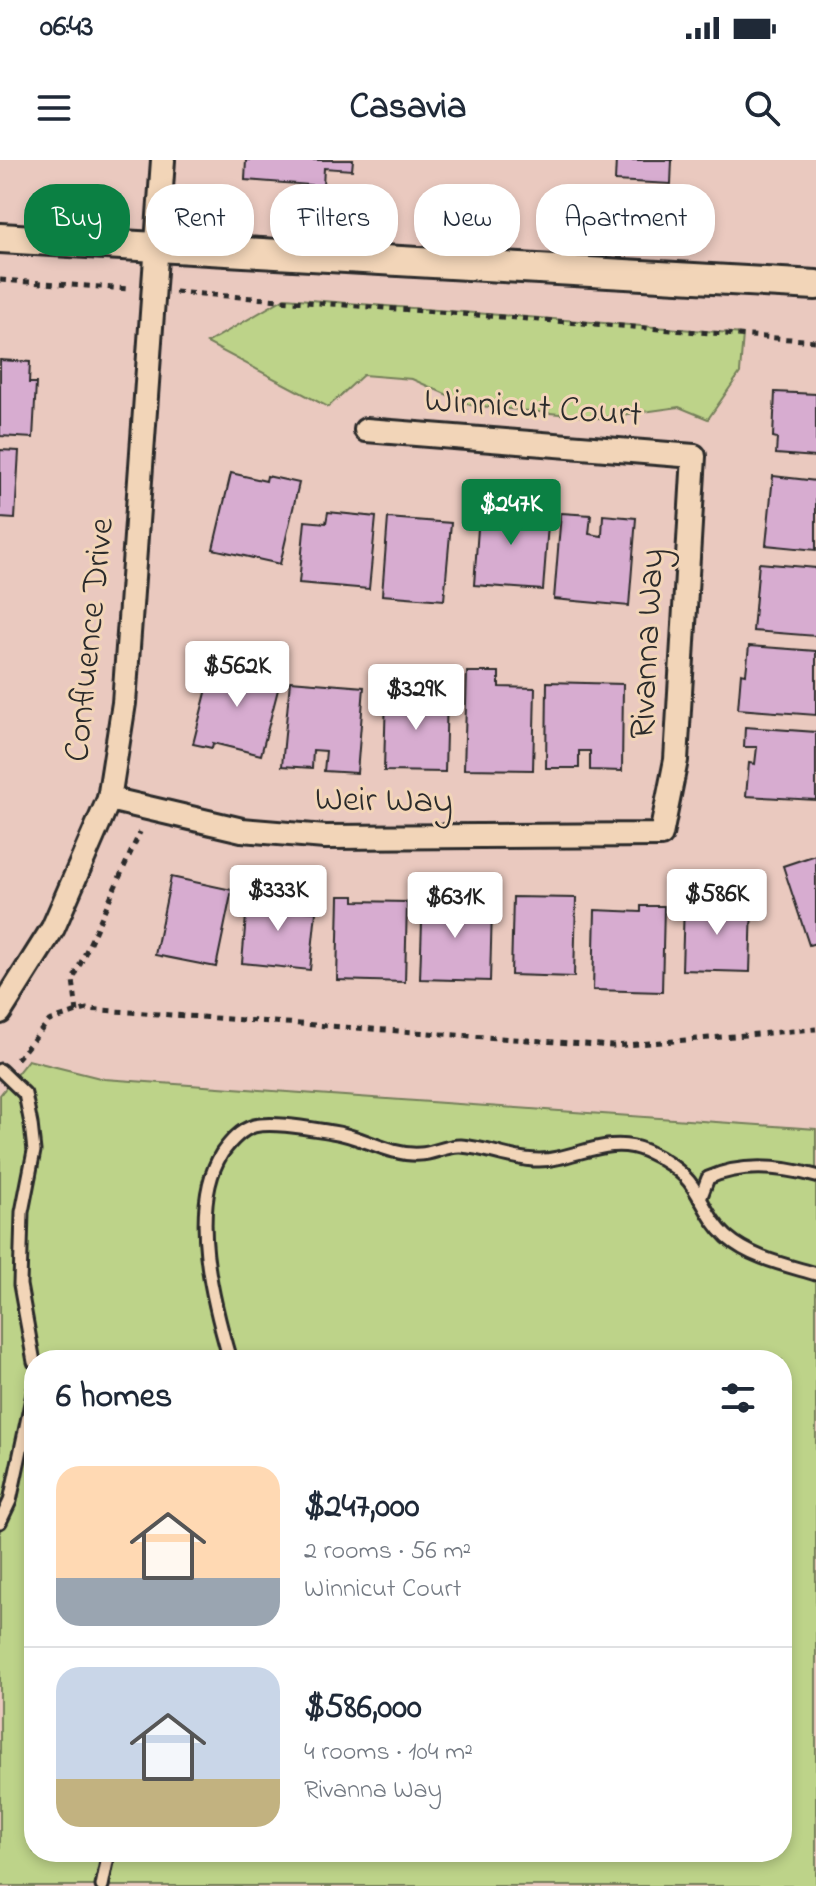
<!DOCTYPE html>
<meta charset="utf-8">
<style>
body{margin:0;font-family:"Indie Flower",sans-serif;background:#f6f6f7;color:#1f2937;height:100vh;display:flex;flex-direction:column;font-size:30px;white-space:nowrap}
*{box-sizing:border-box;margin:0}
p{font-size:26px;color:#747a83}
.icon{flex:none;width:44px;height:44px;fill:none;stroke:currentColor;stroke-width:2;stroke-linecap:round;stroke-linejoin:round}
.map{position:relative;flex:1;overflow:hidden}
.details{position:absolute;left:24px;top:1190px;width:768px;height:512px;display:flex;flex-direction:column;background:#fff;border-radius:32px;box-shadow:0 4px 12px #0003}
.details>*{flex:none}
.banner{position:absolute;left:24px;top:24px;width:768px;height:72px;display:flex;gap:16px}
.price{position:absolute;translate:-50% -68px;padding:0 18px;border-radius:8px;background:#fff;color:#222;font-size:26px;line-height:52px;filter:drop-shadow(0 2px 4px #0008)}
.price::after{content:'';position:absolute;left:50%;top:48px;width:24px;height:18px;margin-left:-12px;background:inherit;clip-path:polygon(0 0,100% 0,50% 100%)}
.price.current{background:#0b8043;color:#fff}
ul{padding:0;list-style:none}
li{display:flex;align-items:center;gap:24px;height:200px;padding:0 32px}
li+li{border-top:2px solid #e0e1e3}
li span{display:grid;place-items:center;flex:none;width:224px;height:160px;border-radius:24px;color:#555}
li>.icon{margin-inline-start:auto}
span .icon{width:96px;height:96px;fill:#fffc;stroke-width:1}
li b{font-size:34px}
h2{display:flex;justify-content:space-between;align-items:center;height:96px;padding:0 32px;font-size:34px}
.pill{padding:0 28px;border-radius:32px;background:#fff;box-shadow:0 4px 12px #0003;font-size:28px;line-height:72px}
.pill.current{background:#0b8043;color:#fff}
.status{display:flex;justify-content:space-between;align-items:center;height:56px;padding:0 40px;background:#fff;direction:ltr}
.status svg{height:22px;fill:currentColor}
header{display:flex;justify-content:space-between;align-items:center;height:104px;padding:0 32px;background:#fff;font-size:36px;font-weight:700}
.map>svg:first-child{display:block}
</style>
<div class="status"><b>06:43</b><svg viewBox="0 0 49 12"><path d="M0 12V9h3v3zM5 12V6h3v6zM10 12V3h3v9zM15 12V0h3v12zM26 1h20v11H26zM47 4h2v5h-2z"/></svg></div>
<header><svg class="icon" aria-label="menu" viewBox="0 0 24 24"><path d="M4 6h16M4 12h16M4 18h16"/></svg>Casavia<svg class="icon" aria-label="search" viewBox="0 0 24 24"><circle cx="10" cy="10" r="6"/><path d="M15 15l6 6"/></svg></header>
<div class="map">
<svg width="816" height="1726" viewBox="0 0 816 1726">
<rect width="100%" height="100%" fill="#eac9bf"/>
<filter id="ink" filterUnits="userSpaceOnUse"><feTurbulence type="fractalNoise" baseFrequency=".0125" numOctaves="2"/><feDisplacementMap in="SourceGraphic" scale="16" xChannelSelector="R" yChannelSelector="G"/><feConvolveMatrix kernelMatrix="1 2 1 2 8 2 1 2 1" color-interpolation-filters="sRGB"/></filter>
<g filter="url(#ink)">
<g fill="#bdd389" stroke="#747f5a" stroke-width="2" fill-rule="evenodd">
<polygon points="285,138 743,174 740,213 708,259 679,247 600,258 470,245 412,219 363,215 328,247 207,183"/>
<path d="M28 900 104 919 816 969V1726H0V935ZM34 1200H782V1692H34Z"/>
</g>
<g fill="#d7acd0" stroke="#2b2b2b" stroke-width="2">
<polygon points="246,0 353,0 352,10 324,8 323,26 245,20"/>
<polygon points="616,0 672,0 671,24 615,21"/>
<polygon points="0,200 30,202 29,223 36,223 33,278 0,276"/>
<polygon points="775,232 816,234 816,297 776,294 777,278 773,277"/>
<polygon points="0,290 19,291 15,359 0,358"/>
<polygon points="231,313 266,321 267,316 299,323 280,404 213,389"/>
<polygon points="773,316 816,321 816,390 766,385"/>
<polygon points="480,340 498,341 497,348 549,351 543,430 474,425"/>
<polygon points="328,352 376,357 369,429 299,423 305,361 326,363"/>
<polygon points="561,353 591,355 589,374 602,376 603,355 636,358 629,446 554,439"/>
<polygon points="388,358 451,363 444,440 382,435"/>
<polygon points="759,403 816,408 816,476 753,471"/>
<polygon points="749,486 816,491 816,555 738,549 741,513 746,514"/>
<polygon points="214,501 281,518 261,595 213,583 212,588 193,584"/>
<polygon points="467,512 499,512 499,527 535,528 533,610 464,609"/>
<polygon points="290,521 364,527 357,613 324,611 326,591 313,590 312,608 282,606"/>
<polygon points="547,522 623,524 622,611 590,610 590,591 579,591 579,608 546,608"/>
<polygon points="386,532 447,533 445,612 384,611"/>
<polygon points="745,567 816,572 816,640 746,636 749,603 755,604 757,587 744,587"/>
<polygon points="816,695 816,783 809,785 783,706"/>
<polygon points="171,717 232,730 216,807 155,795"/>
<polygon points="248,732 294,736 293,750 316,752 310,810 242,803"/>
<polygon points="423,734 465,736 465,747 492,748 490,821 420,819"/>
<polygon points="339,736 354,736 354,741 407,742 405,822 337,820"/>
<polygon points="513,737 576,738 574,817 511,815"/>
<polygon points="684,742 752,744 750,812 682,810"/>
<polygon points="641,746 664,746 662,832 593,830 595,750 641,752"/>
</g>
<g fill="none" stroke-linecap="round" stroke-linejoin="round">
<defs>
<g id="service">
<polyline points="0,910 25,934 31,964 34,991 22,1052 20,1125 34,1202"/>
<path d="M700 1039 708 1018C741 1003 782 1007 816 1016"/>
<path d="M230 1200C213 1142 188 1047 222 993 230 982 240 970 254 966 273 961 312 969 332 972 363 976 389 996 420 994 433 994 447 985 461 986 493 988 524 1006 557 998 587 992 615 977 646 991 662 998 683 1011 693 1027 705 1045 710 1061 727 1077 751 1098 786 1105 816 1114"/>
<polyline points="0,1362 10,1341 34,1229"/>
<polyline points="102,1726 109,1692"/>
</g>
<g id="minor">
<polyline points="109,639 242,670 325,677 661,675 676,600 694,296 366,270"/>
<polyline points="0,852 53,768 109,639 124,543 163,0"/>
</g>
<polyline id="tertiary" points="0,78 816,125"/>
</defs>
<use href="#service" stroke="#2b2b2b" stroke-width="17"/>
<use href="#minor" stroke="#2b2b2b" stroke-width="28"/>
<use href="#tertiary" stroke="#2b2b2b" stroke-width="34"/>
<g stroke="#2b2b2b" stroke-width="5" stroke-dasharray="6 6" stroke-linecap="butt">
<polyline points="0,120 129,129"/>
<polyline points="175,132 816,181"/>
<polyline points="77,852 73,820 140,672"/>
<polyline points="17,899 49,861 87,849 613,886 816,869"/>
</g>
<use href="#service" stroke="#f2d5b8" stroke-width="11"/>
<use href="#minor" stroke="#f2d5b8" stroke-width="22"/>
<use href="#tertiary" stroke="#f2d5b8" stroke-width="28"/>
</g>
</g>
<g text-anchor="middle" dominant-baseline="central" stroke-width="6" stroke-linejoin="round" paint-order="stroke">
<g font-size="36" fill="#2b2b2b" stroke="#f2d5b8">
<text transform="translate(533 249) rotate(4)">Winnicut Court</text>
<text transform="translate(91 480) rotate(-84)">Confluence Drive</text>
<text transform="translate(649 484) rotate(-87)">Rivanna Way</text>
<text transform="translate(384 642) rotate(1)">Weir Way</text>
</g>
</g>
</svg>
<b class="price current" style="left:511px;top:387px">$247K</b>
<b class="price" style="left:237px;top:549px">$562K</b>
<b class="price" style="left:416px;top:572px">$329K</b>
<b class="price" style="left:278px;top:773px">$333K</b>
<b class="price" style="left:717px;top:777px">$586K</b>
<b class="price" style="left:455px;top:780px">$631K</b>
<div class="banner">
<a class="pill current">Buy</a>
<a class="pill">Rent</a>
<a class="pill">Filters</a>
<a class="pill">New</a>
<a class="pill">Apartment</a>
</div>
<section class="details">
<h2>6 homes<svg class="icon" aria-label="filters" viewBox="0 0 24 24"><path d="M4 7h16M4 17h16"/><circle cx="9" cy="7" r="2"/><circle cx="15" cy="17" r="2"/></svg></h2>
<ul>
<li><span style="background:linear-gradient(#ffd9b3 70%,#9aa5b1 0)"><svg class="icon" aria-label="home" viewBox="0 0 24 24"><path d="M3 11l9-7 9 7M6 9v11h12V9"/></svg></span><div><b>$247,000</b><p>2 rooms · 56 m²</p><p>Winnicut Court</p></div></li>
<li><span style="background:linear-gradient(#c9d6e8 70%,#c2b280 0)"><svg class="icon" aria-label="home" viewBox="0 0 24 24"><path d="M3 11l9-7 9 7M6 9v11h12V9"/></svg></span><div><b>$586,000</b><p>4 rooms · 104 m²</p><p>Rivanna Way</p></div></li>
</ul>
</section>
</div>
